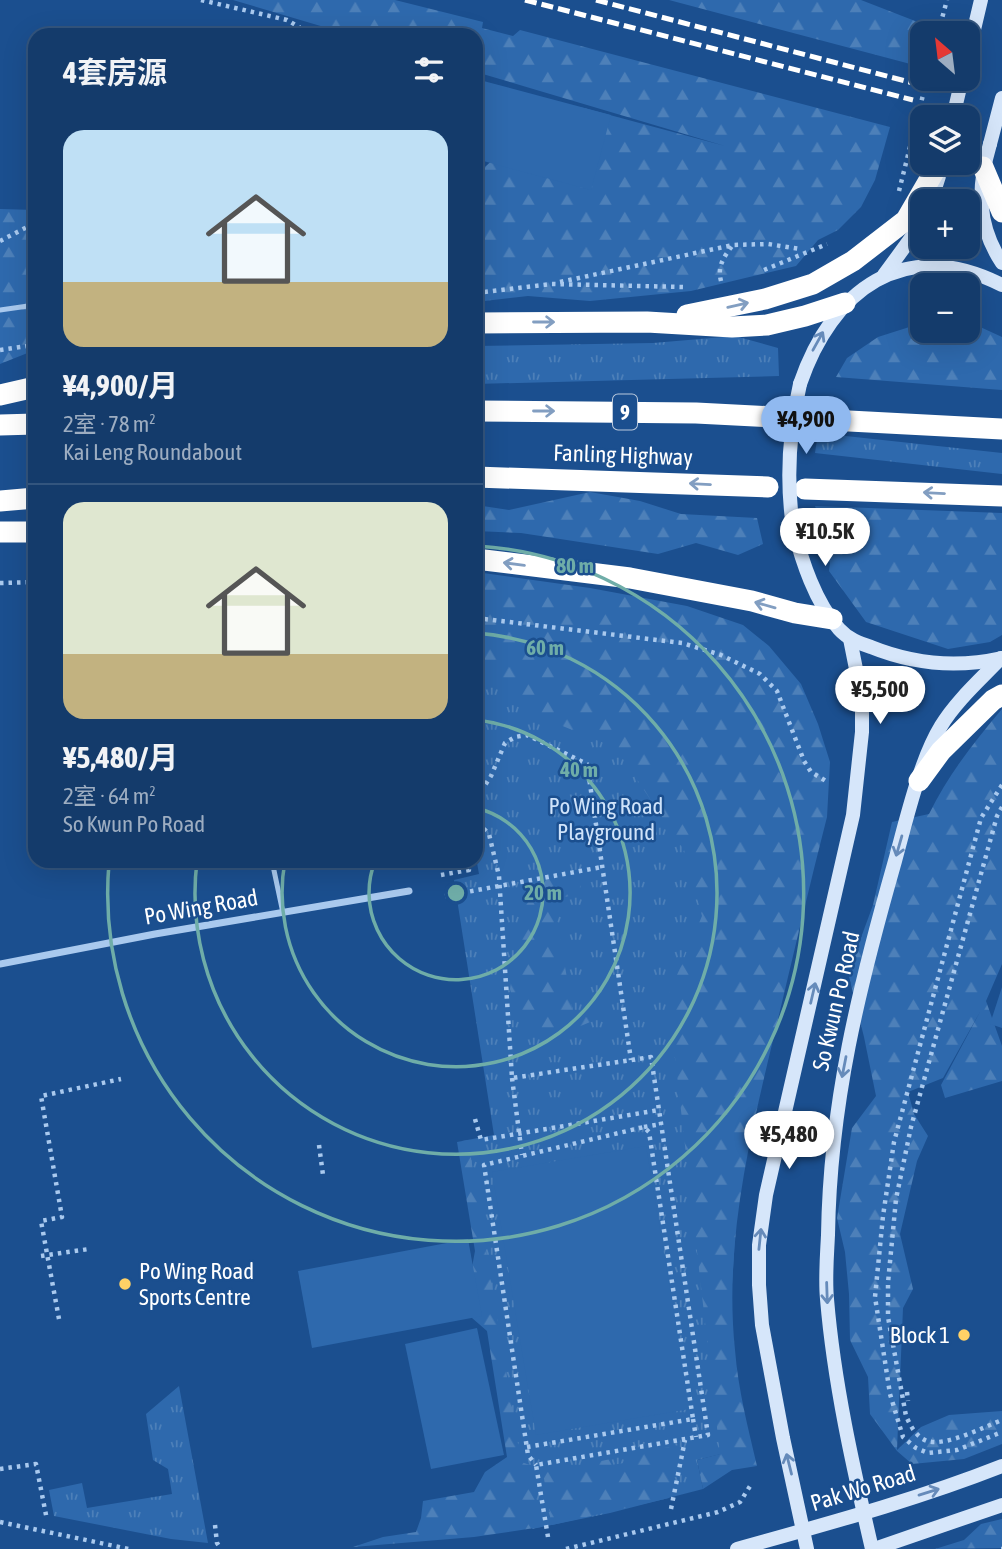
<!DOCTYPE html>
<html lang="zh">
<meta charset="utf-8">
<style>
body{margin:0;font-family:"Asap Condensed","Noto Sans SC",sans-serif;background:#1d4271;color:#f1f3f6;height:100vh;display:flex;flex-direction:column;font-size:26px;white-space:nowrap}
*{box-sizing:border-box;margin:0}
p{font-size:23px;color:#9dadc1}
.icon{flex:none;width:38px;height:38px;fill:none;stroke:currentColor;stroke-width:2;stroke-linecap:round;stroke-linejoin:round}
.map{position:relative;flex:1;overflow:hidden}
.sheet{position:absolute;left:28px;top:28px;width:455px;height:840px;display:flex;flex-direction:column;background:#143b6b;border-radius:21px;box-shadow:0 7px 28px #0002,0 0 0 2px #33557e}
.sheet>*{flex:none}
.needle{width:46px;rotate:332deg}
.fabs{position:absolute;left:910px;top:21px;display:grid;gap:14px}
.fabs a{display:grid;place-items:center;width:70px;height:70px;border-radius:14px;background:#143b6b;box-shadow:0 7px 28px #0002,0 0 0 2px #33557e;font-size:35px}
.price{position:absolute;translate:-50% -60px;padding:0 16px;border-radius:24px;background:#fff;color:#222;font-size:23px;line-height:46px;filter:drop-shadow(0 2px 4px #0008)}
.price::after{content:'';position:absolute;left:50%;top:42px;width:21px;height:16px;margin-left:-10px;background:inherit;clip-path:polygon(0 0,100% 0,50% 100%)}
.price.selected{background:#90b9f0;color:#111}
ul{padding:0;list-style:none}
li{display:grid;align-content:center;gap:14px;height:371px;padding:0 35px}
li+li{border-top:2px solid #33557e}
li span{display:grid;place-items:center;height:217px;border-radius:21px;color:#555}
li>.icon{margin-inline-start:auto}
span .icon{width:126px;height:126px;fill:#fffc;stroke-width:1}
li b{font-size:30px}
h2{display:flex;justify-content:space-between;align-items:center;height:84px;padding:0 35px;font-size:30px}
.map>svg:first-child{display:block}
</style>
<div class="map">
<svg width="1002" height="1549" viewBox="0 0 1002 1549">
<defs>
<pattern id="grass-tufts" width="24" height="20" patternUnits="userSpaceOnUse" patternTransform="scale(1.75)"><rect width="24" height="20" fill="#2e69ad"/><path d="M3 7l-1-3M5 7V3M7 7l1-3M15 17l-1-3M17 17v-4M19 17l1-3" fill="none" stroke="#4d80b9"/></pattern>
<pattern id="forest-firs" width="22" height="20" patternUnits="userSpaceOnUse" patternTransform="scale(1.75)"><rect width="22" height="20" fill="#2e69ad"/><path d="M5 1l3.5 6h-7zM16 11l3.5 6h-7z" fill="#4d80b9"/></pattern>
</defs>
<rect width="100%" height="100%" fill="#1b4f8f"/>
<g fill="url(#grass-tufts)">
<polygon points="735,336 778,348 779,376 476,384 476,346 653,343"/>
<polygon points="818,433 1002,453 1002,474 815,453"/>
<polygon points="476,636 763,808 721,1454 697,1460 703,1489 610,1513 532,1529 462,1141 494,1135 454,880 479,874 476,857"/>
<polygon points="179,1386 208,1543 171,1539 54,1516 49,1490 82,1483 87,1508 172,1494 168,1469 153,1460 146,1414"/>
</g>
<g fill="url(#forest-firs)">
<polygon points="233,0 395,0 483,22 482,28 513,36 520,30 890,127 875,180 861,207 838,230 818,240 796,266 691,291 590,301 528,296 476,302 476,175 507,147 580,107 725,146 476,72 476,35 351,35"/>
<polygon points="669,0 861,0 928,26 926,33 922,33 922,49 918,66"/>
<polygon points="0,209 35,210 35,350 0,364"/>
<polygon points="922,323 922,331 968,331 968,325 978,326 1002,337 1002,390 836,377 847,358 878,337"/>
<polygon points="590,492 640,501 681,514 757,518 763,544 738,555 696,543 658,554 521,533 476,531 476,505 509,510"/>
<polygon points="815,506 1002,513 1002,635 990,642 948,649 866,622 829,571 830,563 821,543 824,530"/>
<path d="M476 572 590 588 687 606 743 625 769 646 801 684 818 724 830 762 827 817C808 891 791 965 773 1040 749 1141 724 1245 735 1350 738 1389 748 1428 757 1466L732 1470 703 1489 697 1460 720 1454 668 996 702 916 684 850 616 748 531 713 523 697 495 676 476 677Z"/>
<path d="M1002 709V964L986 1001 1002 1046V1081L945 1098 941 1085 981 1010 943 1078 908 1092 914 1114 928 1136 917 1161 900 1234 913 1289 903 1308 897 1450 921 1427 949 1415 1002 1411V1444L964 1459 912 1464 897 1451 870 1414 868 1377 850 1340 849 1294 845 1252 837 1218 852 1128 876 1096 864 1037 848 973 873 905 892 822 929 814C948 775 974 742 1002 709Z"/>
<polygon points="559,874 579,878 582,893 565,897 553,897 573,1013 597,1010 600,1014 595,1020 571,1030 549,1034 531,1027 518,1017 510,989 522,911 543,881"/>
<polygon points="468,1140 521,1462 530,1465 541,1527 474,1537 353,1547 383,1537 416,1532 421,1518 423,1501 474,1492 485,1472 507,1457 487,1331 464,1311 475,1251 457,1142"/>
<polygon points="679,1445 669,1498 552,1525 543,1473 611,1459 612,1465 636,1461 637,1453"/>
<polygon points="1002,1519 1002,1548 935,1549 964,1540 981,1524"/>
</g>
<g fill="#2e69ad">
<polygon points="476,79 611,115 591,190 476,159"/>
<polygon points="1002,987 1002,1028 990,1024"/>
<polygon points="646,1146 690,1409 536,1435 492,1172"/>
<polygon points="468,1239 482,1316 312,1348 298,1271"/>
<polygon points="477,1328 504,1455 431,1469 405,1344"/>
</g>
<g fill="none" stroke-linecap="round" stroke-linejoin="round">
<g stroke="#a9c9ee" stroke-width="4.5" stroke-dasharray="3.5 5" stroke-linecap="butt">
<polyline points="201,0 287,20 299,27 303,35"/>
<polyline points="938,33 947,0"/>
<polyline points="0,241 35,223"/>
<polyline points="764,270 827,244"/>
<path d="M721 281C717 266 724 257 732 246"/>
<polyline points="560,282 733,245 768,244 800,249"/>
<polyline points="552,284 684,287"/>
<polyline points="476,293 552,284"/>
<polyline points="0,350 35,345"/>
<polyline points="0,583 35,582"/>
<polyline points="476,618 682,643 721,655 760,674 777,691 804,761 811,772 826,781"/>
<polyline points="1002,785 981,818 894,1142 883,1216 875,1297 890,1394 903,1437 916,1448 928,1453 957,1450 1002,1432"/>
<path d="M1002 807 997 816 911 1127 896 1199 888 1283V1317L906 1416C910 1425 916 1437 927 1441 945 1447 984 1427 1002 1420"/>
<polyline points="441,875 469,870 468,861"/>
<polyline points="445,896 602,867"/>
<polyline points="512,1078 522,1155"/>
<polyline points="475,1119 481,1140 659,1110"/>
<polyline points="644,1127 661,1124"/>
<polyline points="319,1145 323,1175"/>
<polyline points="59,1319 41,1221 62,1217 41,1096 121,1079"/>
<polyline points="907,1392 908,1401"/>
<polyline points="693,1419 696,1437"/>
<polyline points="527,1447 693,1419 649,1132 644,1127 484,1165 528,1455 536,1465"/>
<polyline points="0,1469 36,1464 47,1520"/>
<polyline points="671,1509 685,1440"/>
<polyline points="0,1522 129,1549"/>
<polyline points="215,1525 217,1543 221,1549"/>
<polyline points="548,1537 536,1465 708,1435 651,1057 512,1078 499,876 489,834 482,827 478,813 480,793 491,776 505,743 515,737 527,735 587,764 631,1060"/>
<polyline points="566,1549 718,1512 740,1502 752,1483"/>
<polyline points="1001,1549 1002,1549"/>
</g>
<g stroke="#a9c9ee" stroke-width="5">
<polyline points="0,310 35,305"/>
<polyline points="272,861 283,913"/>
</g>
<polyline stroke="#a9c9ee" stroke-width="7" points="0,964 155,934 409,891"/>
<g stroke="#d6e6fa" stroke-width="14">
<polyline points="968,55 981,0"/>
<path d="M990 144C977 188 977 225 1002 263"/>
<polyline points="931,201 939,176"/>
<polyline points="884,275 922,223"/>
<path d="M800 384C832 290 904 235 1002 285"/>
<path d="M793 527C802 561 815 602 839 629 848 639 859 643 871 647 913 664 957 668 1002 658"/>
<path d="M737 1549C826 1524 916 1500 1002 1466"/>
<polyline points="807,1549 783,1438 762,1325 759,1285 759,1245 766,1195 853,815 862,732 862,699 850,639"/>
<path d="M872 1549C853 1467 834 1383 827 1299 825 1278 827 1256 828 1235 830 1103 859 987 895 861 906 821 920 760 941 726 956 701 981 679 1001 658"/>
<polyline points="874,1549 1002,1505"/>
</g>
<g stroke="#fff" stroke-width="21">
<polyline points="983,167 1002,212"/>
<polyline points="687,315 765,299 813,284 853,261 906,220 939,163"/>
<polyline points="476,323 647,322 732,327 767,325 805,316 845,303"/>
<polyline points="0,395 35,387"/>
<polyline points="476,411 696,413 774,417"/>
<polyline points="811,419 1002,429"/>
<polyline points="0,425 35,424"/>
<polyline points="476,477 768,487"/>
<polyline points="805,489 1002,496"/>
<polyline points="0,501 35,498"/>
<polyline points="0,532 35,532"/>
<polyline points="476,559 630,578 752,601 795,613 832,619"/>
<polyline points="919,781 941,751 993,700 1002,695"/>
</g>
<g stroke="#fff" stroke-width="5" stroke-dasharray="12 5" stroke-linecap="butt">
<polyline points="525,0 913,100"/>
<polyline points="596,0 917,84"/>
</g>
<g stroke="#a9c9ee" stroke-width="4.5" stroke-dasharray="3.5 5" stroke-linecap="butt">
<polyline points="899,191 927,79"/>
<polyline points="41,1256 89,1249"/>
</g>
<g stroke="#d6e6fa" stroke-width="14">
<polyline points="953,117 962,79"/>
<polyline points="990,144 1002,98"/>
<path d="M793 527C786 479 789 432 800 384"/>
</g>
</g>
<defs><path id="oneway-shaft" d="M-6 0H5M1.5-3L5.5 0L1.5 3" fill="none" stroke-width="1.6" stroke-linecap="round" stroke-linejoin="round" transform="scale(1.75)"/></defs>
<g stroke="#829ec1">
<use href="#oneway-shaft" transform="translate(738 305) rotate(-13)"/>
<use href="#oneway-shaft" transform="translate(544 322)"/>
<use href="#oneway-shaft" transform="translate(544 411)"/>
<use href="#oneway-shaft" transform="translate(700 484) rotate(-177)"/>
<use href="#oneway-shaft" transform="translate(934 493) rotate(-177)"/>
<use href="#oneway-shaft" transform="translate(514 564) rotate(-173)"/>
<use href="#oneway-shaft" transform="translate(765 605) rotate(-164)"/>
</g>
<g stroke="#668bba">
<use href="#oneway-shaft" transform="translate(818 341) rotate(-61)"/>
<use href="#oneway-shaft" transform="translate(899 846) rotate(106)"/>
<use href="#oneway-shaft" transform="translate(813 993) rotate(-77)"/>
<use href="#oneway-shaft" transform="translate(844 1067) rotate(101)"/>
<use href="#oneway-shaft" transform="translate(760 1239) rotate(-84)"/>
<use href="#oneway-shaft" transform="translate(827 1293) rotate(88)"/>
<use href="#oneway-shaft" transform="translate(789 1464) rotate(-104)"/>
<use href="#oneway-shaft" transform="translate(929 1492) rotate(-17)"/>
</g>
<g fill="none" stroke="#6fada8" stroke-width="3.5">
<path d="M476 808A87 87 0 1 1 375 861"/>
<path d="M477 720A174 174 0 1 1 285 861"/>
<path d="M476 633A261 261 0 1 1 197 861"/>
<path d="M477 546A348 348 0 1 1 109 863"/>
</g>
<g fill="#ffd166" stroke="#1b4f8f" stroke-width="2.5">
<circle cx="125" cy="1284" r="7"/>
<circle cx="964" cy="1335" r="7"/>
</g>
<g text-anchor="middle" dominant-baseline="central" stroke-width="5" stroke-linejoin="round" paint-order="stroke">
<rect fill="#1b4f8f" stroke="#bbcadd" stroke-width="2" x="613" y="394.5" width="24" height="35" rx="5"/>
<g font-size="21" font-weight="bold" fill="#fff">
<text x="625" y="412">9</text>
</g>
<g font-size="23" fill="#fff" stroke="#1b4f8f">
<text transform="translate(623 455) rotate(2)">Fanling Highway</text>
<text transform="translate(201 907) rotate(-10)">Po Wing Road</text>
<text transform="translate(836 1001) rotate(-77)">So Kwun Po Road</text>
<text transform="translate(863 1488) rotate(-17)">Pak Wo Road</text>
</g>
<g font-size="23" fill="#cfe3fa" stroke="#1b4f8f">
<text x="606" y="806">Po Wing Road<tspan x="606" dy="26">Playground</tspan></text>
</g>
<g font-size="23" fill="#fff" stroke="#1b4f8f" text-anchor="start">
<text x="139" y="1271">Po Wing Road<tspan x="139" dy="26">Sports Centre</tspan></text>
<text x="950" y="1335" text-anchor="end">Block 1</text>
</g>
</g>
<circle cx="456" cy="893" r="10" fill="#6fada8" stroke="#1b4f8f" stroke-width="3.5"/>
<g font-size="21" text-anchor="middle" font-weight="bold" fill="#6fada8" stroke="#1b4f8f" stroke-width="5" stroke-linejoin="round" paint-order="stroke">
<text x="575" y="573">80 m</text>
<text x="545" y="655">60 m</text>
<text x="579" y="777">40 m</text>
<text x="543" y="900">20 m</text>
</g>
</svg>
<div class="fabs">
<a><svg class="needle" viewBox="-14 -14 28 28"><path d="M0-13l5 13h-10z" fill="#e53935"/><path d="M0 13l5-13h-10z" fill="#9dadc1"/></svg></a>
<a><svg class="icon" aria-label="layers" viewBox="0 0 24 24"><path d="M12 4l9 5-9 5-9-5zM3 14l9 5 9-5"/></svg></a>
<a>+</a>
<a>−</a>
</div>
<b class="price selected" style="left:806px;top:456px">¥4,900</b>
<b class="price" style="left:825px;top:568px">¥10.5K</b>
<b class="price" style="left:880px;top:726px">¥5,500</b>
<b class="price" style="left:789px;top:1171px">¥5,480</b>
<section class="sheet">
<h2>4套房源<svg class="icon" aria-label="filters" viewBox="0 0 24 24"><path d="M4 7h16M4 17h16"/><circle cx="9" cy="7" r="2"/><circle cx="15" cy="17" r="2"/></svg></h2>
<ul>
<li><span style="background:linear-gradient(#bfe0f5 70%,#c2b280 0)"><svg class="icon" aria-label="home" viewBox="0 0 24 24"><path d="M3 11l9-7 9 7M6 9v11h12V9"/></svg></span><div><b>¥4,900/月</b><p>2室 · 78 m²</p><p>Kai Leng Roundabout</p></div></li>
<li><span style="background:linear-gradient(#dfe7d0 70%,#c2b280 0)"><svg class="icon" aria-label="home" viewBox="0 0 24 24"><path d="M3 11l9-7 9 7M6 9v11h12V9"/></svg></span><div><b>¥5,480/月</b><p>2室 · 64 m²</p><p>So Kwun Po Road</p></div></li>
</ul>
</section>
</div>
